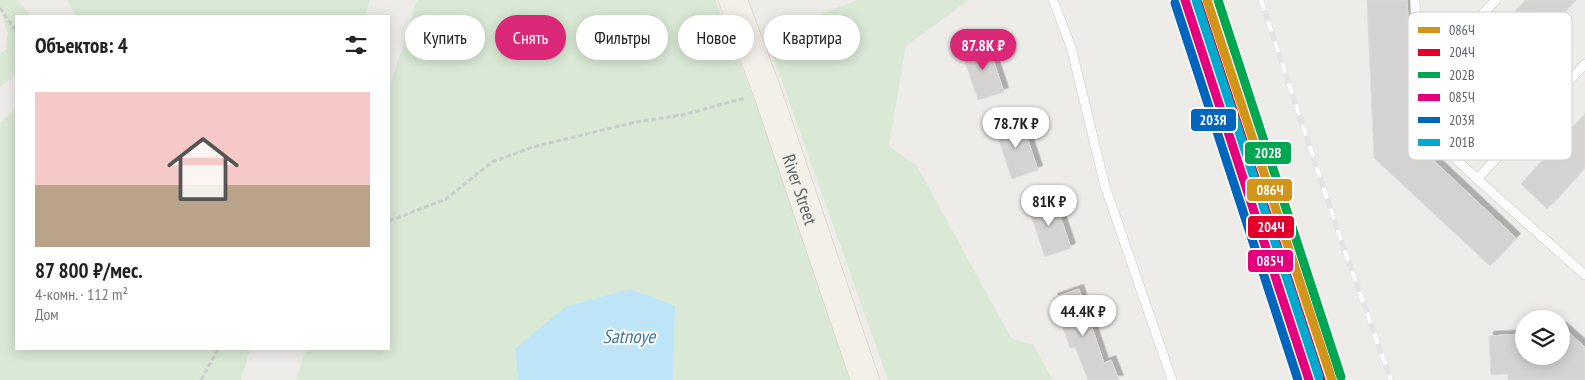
<!DOCTYPE html>
<html lang="ru">
<meta charset="utf-8">
<style>
body{margin:0;font-family:"PT Sans Narrow",sans-serif;background:#f6f6f6;color:#222;height:100vh;display:flex;flex-direction:column;font-size:19px;white-space:nowrap}
*{box-sizing:border-box;margin:0}
p{font-size:16px;color:#767676}
.icon{flex:none;width:28px;height:28px;fill:none;stroke:currentColor;stroke-width:2;stroke-linecap:round;stroke-linejoin:round}
.map{position:relative;flex:1;overflow:hidden}
.details{position:absolute;left:15px;top:15px;width:375px;height:335px;display:flex;flex-direction:column;background:#fff;border-radius:0px;box-shadow:0 2px 12px #0003}
.details>*{flex:none}
.guide{position:absolute;left:405px;top:15px;width:475px;height:45px;display:flex;gap:10px}
.tools{position:absolute;left:1515px;top:310px;display:grid;gap:10px}
.tools a{display:grid;place-items:center;width:55px;height:55px;border-radius:50%;background:#fff;box-shadow:0 2px 12px #0003;font-size:25px}
.price{position:absolute;translate:-50% -42px;padding:0 11px;border-radius:18px;background:#fff;color:#222;font-size:16px;line-height:32px;filter:drop-shadow(0 1px 2px #0008)}
.price::after{content:'';position:absolute;left:50%;top:30px;width:15px;height:11px;margin-left:-8px;background:inherit;clip-path:polygon(0 0,100% 0,50% 100%)}
.price.on{background:#db2777;color:#fff}
ul{padding:0;list-style:none}
li{display:grid;align-content:center;gap:10px;height:265px;padding:0 20px}
li span{display:grid;place-items:center;height:155px;border-radius:0px;color:#555}
li>.icon{margin-inline-start:auto}
span .icon{width:90px;height:90px;fill:#fffc;stroke-width:1}
li b{font-size:21px}
h2{display:flex;justify-content:space-between;align-items:center;height:60px;padding:0 20px;font-size:21px}
.pill{padding:0 18px;border-radius:22px;background:#fff;box-shadow:0 2px 12px #0003;font-size:18px;line-height:45px}
.pill.on{background:#db2777;color:#fff}
.map>svg:first-child{display:block}
</style>
<div class="map">
<svg width="1585" height="380" viewBox="0 0 1585 380">
<defs>
<filter id="shadow"><feDropShadow dx="4.5" dy="-4.5" stdDeviation="0" flood-color="#0004"/></filter>
</defs>
<rect width="100%" height="100%" fill="#eeece9"/>
<g fill="#d9e9d5">
<polygon points="0,0 17,0 31,16 16,16 16,74 0,87 0,54 6,49 8,33 0,10"/>
<polygon points="67,0 370,0 365,16 76,16"/>
<polygon points="417,0 715,0 753,96 859,380 673,380 675,306 515,349 518,380 296,380 306,349 389,349 389,90"/>
<polygon points="857,0 969,0 906,46 889,146 917,166 1011,338 1033,345 1053,380 888,380 766,36"/>
<polygon points="14,110 16,112 16,349 250,349 241,380 0,380 0,123"/>
</g>
<polygon fill="#bee4f7" points="630,289 675,306 673,380 518,380 515,349 565,307"/>
<g fill="#d4d3d2" stroke="#dedcd8" filter="url(#shadow)">
<polygon points="1367,0 1407,0 1414,142 1516,238 1490,266 1374,158"/>
<polygon points="1526,0 1575,0 1515,65 1488,40"/>
<polygon points="987,41 1004,92 978,100 961,50"/>
<polygon points="1585,114 1585,167 1547,209 1521,184"/>
<polygon points="1021,119 1038,170 1012,179 995,128"/>
<polygon points="1054,198 1071,248 1045,257 1028,206"/>
<polygon points="1079,289 1104,363 1111,360 1119,380 1088,380 1075,347 1070,348 1053,298"/>
<polygon points="1561,326 1585,347 1585,380 1508,380 1508,374 1491,375 1489,336 1524,334 1524,356 1561,356"/>
</g>
<g fill="none" stroke-linecap="round" stroke-linejoin="round">
<defs>
<g id="service">
<polyline points="1053,0 1071,47 1105,186 1172,380"/>
<polyline points="1415,0 1420,125 1477,179 1585,275"/>
<polyline points="1418,81 1496,0"/>
<polyline points="1477,179 1585,64"/>
</g>
<g id="primary">
<path id="s1" d="M733 0 768 94 865 380"/>
</g>
</defs>
<use href="#service" stroke="#cacbcb" stroke-width="10"/>
<use href="#primary" stroke="#d5cab8" stroke-width="29"/>
<g stroke="#cacecb" stroke-width="3" stroke-dasharray="5 2.5" stroke-linecap="butt">
<polyline points="0,8 16,31"/>
<polyline points="389,221 446,199 492,162 533,147 636,122 682,115 745,98"/>
<polyline points="201,380 218,349"/>
</g>
<use href="#service" stroke="#fcfcfc" stroke-width="9"/>
<use href="#primary" stroke="#f3f0e9" stroke-width="28"/>
<defs>
<polyline id="rail" points="1261,0 1344,249 1391,380"/>
</defs>
<use href="#rail" stroke="#e3e4e3" stroke-width="5.5"/>
<use href="#rail" stroke="#fff" stroke-width="4" stroke-dasharray="11" stroke-linecap="butt"/>
<defs>
<polyline id="rail-1" points="1207,0 1332,380"/>
<polyline id="rail-2" points="1198,3 1321,380"/>
<polyline id="rail-3" points="1218,0 1341,377"/>
<polyline id="rail-4" points="1185,0 1309,380"/>
<polyline id="rail-5" points="1175,3 1298,380"/>
<polyline id="rail-6" points="1196,0 1319,377"/>
</defs>
<use href="#rail-1" stroke="#fff" stroke-width="12"/>
<use href="#rail-2" stroke="#fff" stroke-width="12"/>
<use href="#rail-3" stroke="#fff" stroke-width="12"/>
<use href="#rail-4" stroke="#fff" stroke-width="12"/>
<use href="#rail-5" stroke="#fff" stroke-width="12"/>
<use href="#rail-6" stroke="#fff" stroke-width="12"/>
<use href="#rail-1" stroke="#d1951a" stroke-width="9"/>
<use href="#rail-2" stroke="#e4002b" stroke-width="9"/>
<use href="#rail-3" stroke="#00a651" stroke-width="9"/>
<use href="#rail-4" stroke="#e5007d" stroke-width="9"/>
<use href="#rail-5" stroke="#0065bd" stroke-width="9"/>
<use href="#rail-6" stroke="#00a9ce" stroke-width="9"/>
</g>
<g text-anchor="middle" dominant-baseline="central" stroke-width="4" stroke-linejoin="round" paint-order="stroke">
<g font-size="18" fill="#5e6367" stroke="#fff">
<text stroke="none"><textPath href="#s1" startOffset="201">River Street</textPath></text>
</g>
<g font-size="19" font-style="italic" fill="#3f769f" stroke="#fff">
<text x="629" y="336">Satnoye</text>
</g>
</g>
<rect x="1408" y="12" width="164" height="148" rx="8" fill="#fff" stroke="#cfd0d1" stroke-width="1"/>
<rect x="1418" y="27" width="22" height="6" fill="#d1951a"/>
<rect x="1418" y="49" width="22" height="7" fill="#e4002b"/>
<rect x="1418" y="72" width="22" height="6" fill="#00a651"/>
<rect x="1418" y="94" width="22" height="7" fill="#e5007d"/>
<rect x="1418" y="117" width="22" height="6" fill="#0065bd"/>
<rect x="1418" y="139" width="22" height="7" fill="#00a9ce"/>
<g font-size="14" fill="#5e6367">
<text x="1449" y="35">086Ч</text>
<text x="1449" y="57">204Ч</text>
<text x="1449" y="80">202В</text>
<text x="1449" y="102">085Ч</text>
<text x="1449" y="125">203Я</text>
<text x="1449" y="147">201В</text>
</g>
<g stroke="#fff" stroke-width="2">
<rect x="1190" y="108" width="47" height="24" rx="5" fill="#0065bd"/>
<rect x="1244" y="141" width="48" height="24" rx="5" fill="#00a651"/>
<rect x="1246" y="178" width="47" height="24" rx="5" fill="#d1951a"/>
<rect x="1247" y="215" width="48" height="24" rx="5" fill="#e4002b"/>
<rect x="1247" y="249" width="47" height="24" rx="5" fill="#e5007d"/>
</g>
<g font-size="14" text-anchor="middle" font-weight="bold" fill="#fff">
<text x="1213" y="125">203Я</text>
<text x="1268" y="158">202В</text>
<text x="1270" y="195">086Ч</text>
<text x="1271" y="232">204Ч</text>
<text x="1270" y="266">085Ч</text>
</g>
</svg>
<div class="tools">
<a><svg class="icon" aria-label="layers" viewBox="0 0 24 24"><path d="M12 4l9 5-9 5-9-5zM3 14l9 5 9-5"/></svg></a>
</div>
<b class="price on" style="left:983px;top:71px">87.8K ₽</b>
<b class="price" style="left:1016px;top:149px">78.7K ₽</b>
<b class="price" style="left:1049px;top:227px">81K ₽</b>
<b class="price" style="left:1083px;top:337px">44.4K ₽</b>
<div class="guide">
<a class="pill">Купить</a>
<a class="pill on">Снять</a>
<a class="pill">Фильтры</a>
<a class="pill">Новое</a>
<a class="pill">Квартира</a>
</div>
<section class="details">
<h2>Объектов: 4<svg class="icon" aria-label="filters" viewBox="0 0 24 24"><path d="M4 7h16M4 17h16"/><circle cx="9" cy="7" r="2"/><circle cx="15" cy="17" r="2"/></svg></h2>
<ul>
<li><span style="background:linear-gradient(#f6c9c9 60%,#b9a48a 0)"><svg class="icon" aria-label="home" viewBox="0 0 24 24"><path d="M3 11l9-7 9 7M6 9v11h12V9"/></svg></span><div><b>87 800 ₽/мес.</b><p>4-комн. · 112 m²</p><p>Дом</p></div></li>
</ul>
</section>
</div>
